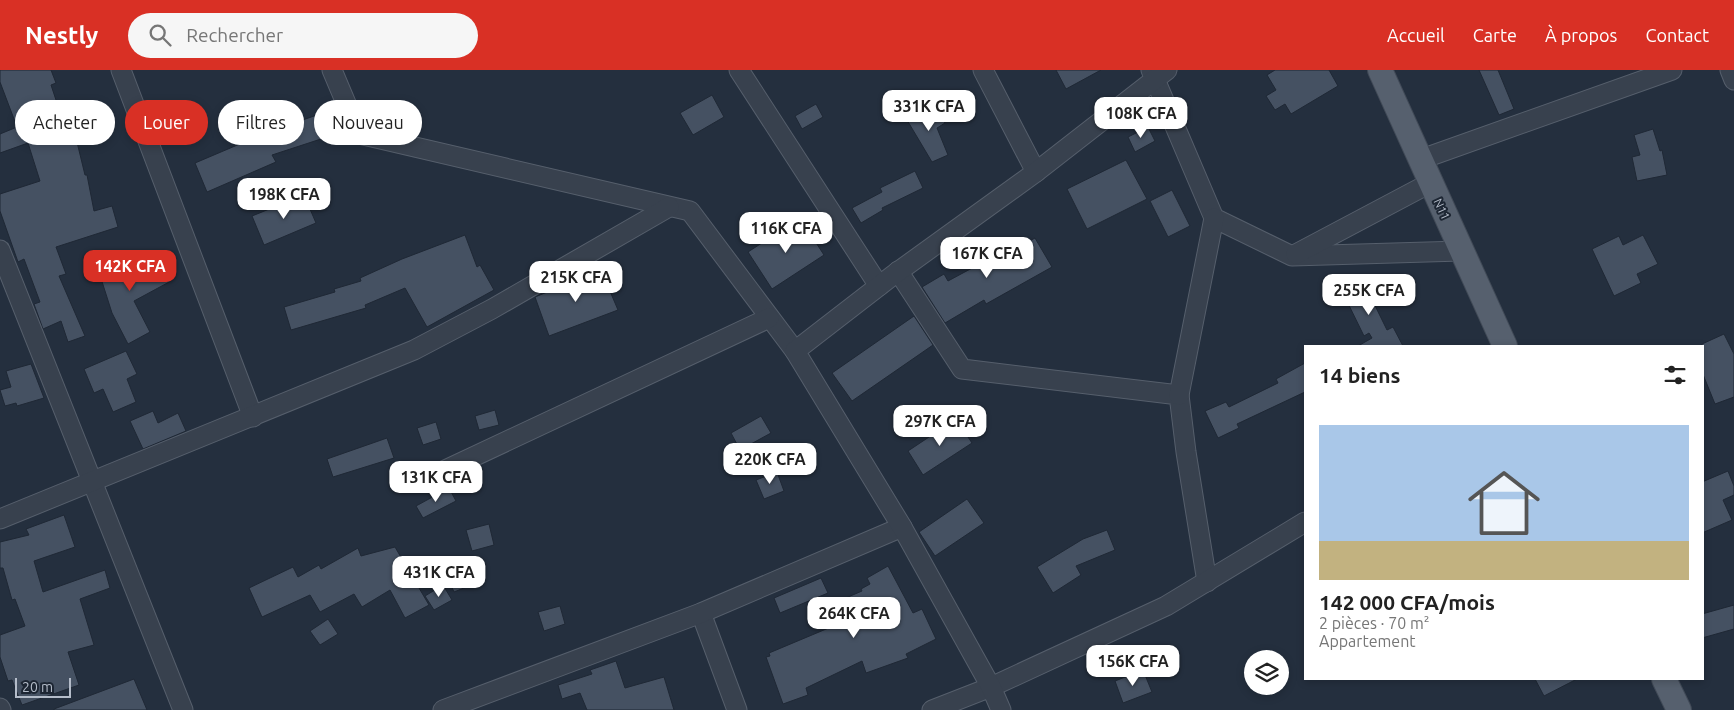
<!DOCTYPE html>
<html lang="fr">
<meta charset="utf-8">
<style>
body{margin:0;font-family:Ubuntu,sans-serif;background:#f6f6f6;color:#222;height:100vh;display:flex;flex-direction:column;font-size:19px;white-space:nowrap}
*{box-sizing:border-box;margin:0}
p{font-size:16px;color:#767676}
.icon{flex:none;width:28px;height:28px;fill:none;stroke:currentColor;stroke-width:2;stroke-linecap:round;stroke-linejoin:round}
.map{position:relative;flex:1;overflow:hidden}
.sheet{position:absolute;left:1304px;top:275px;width:400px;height:335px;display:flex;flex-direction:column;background:#fff;border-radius:0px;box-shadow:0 2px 8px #0003}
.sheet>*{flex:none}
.top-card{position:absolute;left:15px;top:30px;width:475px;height:45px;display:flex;gap:10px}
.buttons{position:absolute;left:1244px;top:580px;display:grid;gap:10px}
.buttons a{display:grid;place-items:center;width:45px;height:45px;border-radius:50%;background:#fff;box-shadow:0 2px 8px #0003;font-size:25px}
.scale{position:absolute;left:15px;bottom:12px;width:56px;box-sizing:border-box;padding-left:5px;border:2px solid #b4bcc9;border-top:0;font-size:14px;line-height:18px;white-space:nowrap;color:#b4bcc9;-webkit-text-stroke:4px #1d2633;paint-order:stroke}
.price{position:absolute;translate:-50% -42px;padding:0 11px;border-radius:10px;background:#fff;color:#222;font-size:16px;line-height:32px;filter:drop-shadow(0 1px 2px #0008)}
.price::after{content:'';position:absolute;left:50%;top:30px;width:15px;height:11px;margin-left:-8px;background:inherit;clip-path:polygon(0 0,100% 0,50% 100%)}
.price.active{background:#d93025;color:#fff}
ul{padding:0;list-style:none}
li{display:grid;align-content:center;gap:10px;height:265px;padding:0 15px}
li span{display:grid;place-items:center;height:155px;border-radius:0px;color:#555}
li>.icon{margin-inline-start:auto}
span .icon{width:90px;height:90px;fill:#fffc;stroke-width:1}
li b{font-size:21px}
h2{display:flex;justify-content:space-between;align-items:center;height:60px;padding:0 15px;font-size:21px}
.pill{padding:0 18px;border-radius:22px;background:#fff;box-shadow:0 2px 8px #0003;font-size:18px;line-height:45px}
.pill.active{background:#d93025;color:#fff}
header{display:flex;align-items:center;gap:30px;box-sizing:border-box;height:70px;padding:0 25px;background:#d93025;color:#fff}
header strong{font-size:24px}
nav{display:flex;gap:28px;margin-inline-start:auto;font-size:18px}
.search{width:350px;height:45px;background:#f6f6f6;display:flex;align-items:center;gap:12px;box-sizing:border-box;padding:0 18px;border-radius:28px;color:#767676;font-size:19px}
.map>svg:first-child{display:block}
</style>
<header>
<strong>Nestly</strong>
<div class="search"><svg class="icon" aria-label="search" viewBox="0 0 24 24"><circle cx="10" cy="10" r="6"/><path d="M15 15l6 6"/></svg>Rechercher</div>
<nav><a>Accueil</a><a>Carte</a><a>À propos</a><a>Contact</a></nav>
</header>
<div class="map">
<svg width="1734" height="640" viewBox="0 0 1734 640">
<rect width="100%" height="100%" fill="#242f3e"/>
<g fill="#455162" stroke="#1f2835">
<polygon points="0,0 51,0 56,13 51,15 69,69 76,68 85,105 87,105 94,141 112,136 118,157 56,177 66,204 59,206 85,266 68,272 61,251 43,259 34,234 40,232 24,189 18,192 0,141 0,124 40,111 28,73 0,83 0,64 17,57 0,12"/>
<polygon points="1056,0 1101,0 1066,19"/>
<polygon points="1275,0 1329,0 1338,16 1291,44 1285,34 1275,40 1266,26 1276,20 1267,5"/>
<polygon points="1479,0 1498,0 1514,39 1499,45"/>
<polygon points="712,25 724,47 693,65 680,43"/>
<polygon points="816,34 823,47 802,59 795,46"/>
<polygon points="934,34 945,53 937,58 948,85 932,92 907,50"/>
<polygon points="317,45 324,68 272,85 276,92 207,122 195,93 268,62"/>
<polygon points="1148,57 1155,71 1135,82 1128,67"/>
<polygon points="1653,59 1660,81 1662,80 1667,105 1637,111 1632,87 1640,85 1634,65"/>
<polygon points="1126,90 1147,129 1087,159 1067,119"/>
<polygon points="915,101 923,118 882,138 883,140 861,153 852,138 882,122 880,118"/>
<polygon points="1172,120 1190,156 1168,167 1150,131"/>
<polygon points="304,125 316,153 264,175 252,146"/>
<polygon points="800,148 824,185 772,219 748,182"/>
<polygon points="465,165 477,197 480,195 494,220 427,257 405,218 365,235 366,238 291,260 284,237 335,222 334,219 361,211 360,208 402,189"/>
<polygon points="1643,165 1658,194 1637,204 1641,213 1614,226 1592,179 1619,166 1623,175"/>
<polygon points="1035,168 1052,197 986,234 984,230 945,253 922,217 944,204 948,211 1000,183 997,178 1011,170 1016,178"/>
<polygon points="135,181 143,203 161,193 171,211 134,231 150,262 128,274 112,243 98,199 117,192 116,188"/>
<polygon points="601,200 618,240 549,266 535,227"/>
<polygon points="1361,207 1387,260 1393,257 1403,276 1358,276 1372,268 1369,263 1364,266 1340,217"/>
<polygon points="914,246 933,275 852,331 832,303"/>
<polygon points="1724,264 1734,284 1734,327 1715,334 1702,302 1702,274"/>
<polygon points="126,281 137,304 127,309 136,332 113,342 103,319 94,323 84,299"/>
<polygon points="1305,293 1305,322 1237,354 1239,358 1218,368 1205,341 1226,332 1229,337 1278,313 1276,309"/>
<polygon points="31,294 44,328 17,336 16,333 5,336 0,320 11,317 6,301"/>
<polygon points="495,340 499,355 479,360 475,346"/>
<polygon points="153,341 158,353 178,343 186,361 143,379 130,351"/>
<polygon points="761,346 771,363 740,380 731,363"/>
<polygon points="956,349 972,373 923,405 908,381"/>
<polygon points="436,352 441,369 423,375 417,358"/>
<polygon points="387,368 394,388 333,407 327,389"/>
<polygon points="1728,401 1734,416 1734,425 1723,430 1732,450 1702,463 1702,412"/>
<polygon points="777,402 784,421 764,429 756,410"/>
<polygon points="449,418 456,431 423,448 416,436"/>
<polygon points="967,429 984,453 935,486 919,462"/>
<polygon points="64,445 75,477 34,491 43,522 105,500 110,518 80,529 94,575 68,582 79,615 22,635 12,610 8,611 0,587 0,565 25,556 15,529 12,530 3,498 0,498 0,472 29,465 26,459"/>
<polygon points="489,454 494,475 472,481 466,460"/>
<polygon points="1107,460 1115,480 1076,496 1081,505 1053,523 1037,497 1083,469"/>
<polygon points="395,477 429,535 405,548 390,520 362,537 354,524 320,542 310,525 262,547 249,518 293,497 298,507 319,495 321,499 358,478 361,486"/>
<polygon points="465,495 474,514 454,522 446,504"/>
<polygon points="888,496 913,543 922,539 936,569 906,584 908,588 866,603 862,591 806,618 808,625 783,634 766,587 770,586 769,583 850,549 841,530 862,521 861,519 870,514 867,508"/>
<polygon points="821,508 828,523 780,543 774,528"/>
<polygon points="443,515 452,530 434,540 425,526"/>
<polygon points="1734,535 1734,559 1702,568 1702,544"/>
<polygon points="560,536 565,554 544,561 538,542"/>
<polygon points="328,549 338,564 320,575 310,561"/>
<polygon points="616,591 625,618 664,607 674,640 587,640 580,623 562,629 558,615 592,604 590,600"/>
<polygon points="1143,600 1152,622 1123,633 1115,611"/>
<polygon points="134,609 147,640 54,640 54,639"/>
<polygon points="1535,609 1577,609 1544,626"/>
</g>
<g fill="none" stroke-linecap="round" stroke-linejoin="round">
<defs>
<g id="minor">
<polyline points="121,0 253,347"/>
<polyline points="332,0 359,64 690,141 795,281"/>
<polyline points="739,0 879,216"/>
<polyline points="983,0 1036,102"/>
<polyline points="1151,0 1214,148 1292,186 1461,181"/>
<polyline points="1730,0 1734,10"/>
<polyline points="1419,90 1672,0"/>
<polyline points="0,180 183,640"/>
<polyline points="1296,184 1430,113"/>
<polyline points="898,201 962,299 1179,325 1186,382 1207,512"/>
<polyline points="1179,325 1214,148"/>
<polyline points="426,409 769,248"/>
<polyline points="0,449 414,280 492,239 669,137"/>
<polyline points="701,543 737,640"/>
<polyline points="0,638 1,640"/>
<polyline points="443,640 701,543 902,457"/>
<polyline points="932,640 991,617 1166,536 1305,452"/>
<polyline points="1001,640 991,617 902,457 795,281 892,206 1036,102 1167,0"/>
</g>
<g id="major">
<polyline points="1380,0 1505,276"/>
<polyline points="1664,609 1679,640"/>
</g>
</defs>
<use href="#minor" stroke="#565f6c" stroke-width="21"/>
<use href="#major" stroke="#414a57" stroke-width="26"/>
<use href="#minor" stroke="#38414e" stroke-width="19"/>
<use href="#major" stroke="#56606e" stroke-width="24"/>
</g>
<g text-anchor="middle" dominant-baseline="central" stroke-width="4" stroke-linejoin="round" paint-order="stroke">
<g font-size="12" fill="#b4bcc9" stroke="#1d2633">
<text transform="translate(1442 139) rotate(65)">N11</text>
</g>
</g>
</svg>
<div class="buttons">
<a><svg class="icon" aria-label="layers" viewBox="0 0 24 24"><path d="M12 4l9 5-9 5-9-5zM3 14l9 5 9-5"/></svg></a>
</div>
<div class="scale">20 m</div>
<b class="price" style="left:929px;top:62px">331K CFA</b>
<b class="price" style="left:1141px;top:69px">108K CFA</b>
<b class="price" style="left:284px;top:150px">198K CFA</b>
<b class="price" style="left:786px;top:184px">116K CFA</b>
<b class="price" style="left:987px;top:209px">167K CFA</b>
<b class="price active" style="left:130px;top:222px">142K CFA</b>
<b class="price" style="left:576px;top:233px">215K CFA</b>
<b class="price" style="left:1369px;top:246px">255K CFA</b>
<b class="price" style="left:940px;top:377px">297K CFA</b>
<b class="price" style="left:770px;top:415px">220K CFA</b>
<b class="price" style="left:436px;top:433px">131K CFA</b>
<b class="price" style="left:439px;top:528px">431K CFA</b>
<b class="price" style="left:854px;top:569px">264K CFA</b>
<b class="price" style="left:1133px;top:617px">156K CFA</b>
<div class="top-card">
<a class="pill">Acheter</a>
<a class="pill active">Louer</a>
<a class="pill">Filtres</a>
<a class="pill">Nouveau</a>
</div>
<section class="sheet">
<h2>14 biens<svg class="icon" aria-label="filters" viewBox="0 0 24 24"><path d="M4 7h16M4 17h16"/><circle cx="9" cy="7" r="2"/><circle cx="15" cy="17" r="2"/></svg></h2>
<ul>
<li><span style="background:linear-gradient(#a9c7e8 75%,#c2b280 0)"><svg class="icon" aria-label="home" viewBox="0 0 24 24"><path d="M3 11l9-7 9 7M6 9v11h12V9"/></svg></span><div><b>142 000 CFA/mois</b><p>2 pièces · 70 m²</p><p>Appartement</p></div></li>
</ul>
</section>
</div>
